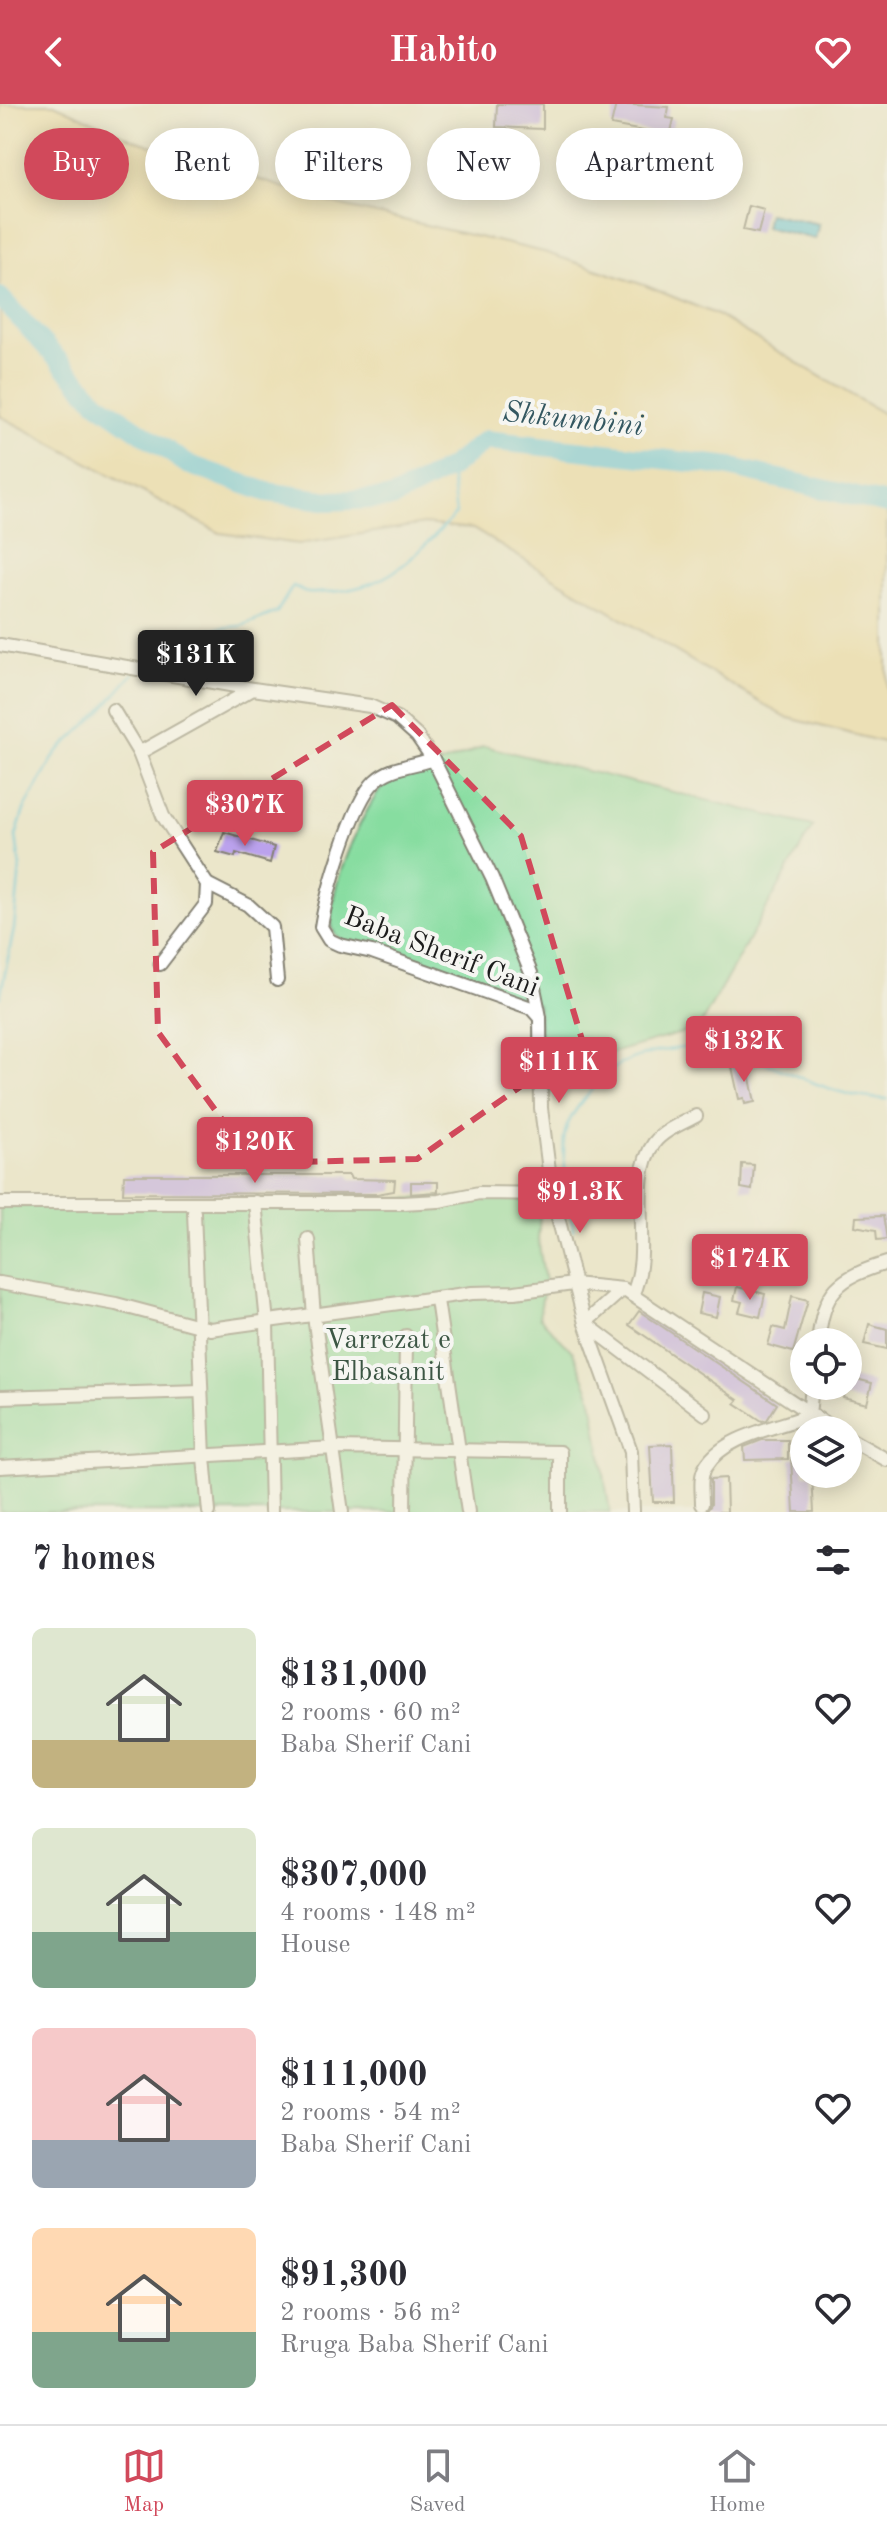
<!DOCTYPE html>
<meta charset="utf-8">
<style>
body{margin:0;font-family:"Old Standard TT",serif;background:#f7f7f7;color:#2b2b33;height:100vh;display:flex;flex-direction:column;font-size:30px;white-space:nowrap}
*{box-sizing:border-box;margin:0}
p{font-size:26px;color:#7c7c81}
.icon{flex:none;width:44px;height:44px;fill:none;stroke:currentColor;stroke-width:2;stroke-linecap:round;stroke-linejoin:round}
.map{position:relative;height:1408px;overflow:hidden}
.details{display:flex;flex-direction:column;background:#fff;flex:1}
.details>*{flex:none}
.guide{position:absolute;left:24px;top:24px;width:840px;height:72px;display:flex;gap:16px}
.controls{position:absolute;left:790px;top:1224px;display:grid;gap:16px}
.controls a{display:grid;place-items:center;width:72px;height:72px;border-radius:50%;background:#fff;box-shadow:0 4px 20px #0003;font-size:40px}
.price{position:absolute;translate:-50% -68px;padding:0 18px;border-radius:8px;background:#d1495b;color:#fff;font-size:26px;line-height:52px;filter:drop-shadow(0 2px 4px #0008)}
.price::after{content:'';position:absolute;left:50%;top:48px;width:24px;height:18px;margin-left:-12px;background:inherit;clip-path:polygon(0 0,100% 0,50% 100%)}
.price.selected{background:#222;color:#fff}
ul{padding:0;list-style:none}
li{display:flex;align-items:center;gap:24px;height:200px;padding:0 32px}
li span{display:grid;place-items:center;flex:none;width:224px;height:160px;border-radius:12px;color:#555}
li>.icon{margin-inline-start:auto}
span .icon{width:96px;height:96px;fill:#fffc;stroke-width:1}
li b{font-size:34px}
h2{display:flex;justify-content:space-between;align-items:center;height:96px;padding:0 32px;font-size:34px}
.tag{padding:0 28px;border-radius:36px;background:#fff;box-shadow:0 4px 20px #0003;font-size:28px;line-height:72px}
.tag.selected{background:#d1495b;color:#fff}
header{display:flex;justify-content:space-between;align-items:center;height:104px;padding:0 32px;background:#d1495b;color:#fff;font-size:36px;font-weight:800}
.tabs{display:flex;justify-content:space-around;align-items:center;height:112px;border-top:2px solid #e1e1e2;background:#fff;font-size:22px;color:#7c7c81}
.tabs a{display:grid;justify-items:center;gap:4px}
.tabs .selected{color:#d1495b}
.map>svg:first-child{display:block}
</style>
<header><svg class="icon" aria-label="back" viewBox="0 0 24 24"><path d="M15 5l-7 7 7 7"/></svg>Habito<svg class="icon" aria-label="heart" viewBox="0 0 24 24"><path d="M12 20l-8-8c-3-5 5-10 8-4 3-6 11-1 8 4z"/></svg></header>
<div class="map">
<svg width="887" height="1408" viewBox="0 0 887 1408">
<rect width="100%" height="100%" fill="#f6f6f2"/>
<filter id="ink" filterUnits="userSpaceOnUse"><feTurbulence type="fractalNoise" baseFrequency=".0125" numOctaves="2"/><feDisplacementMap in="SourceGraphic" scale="16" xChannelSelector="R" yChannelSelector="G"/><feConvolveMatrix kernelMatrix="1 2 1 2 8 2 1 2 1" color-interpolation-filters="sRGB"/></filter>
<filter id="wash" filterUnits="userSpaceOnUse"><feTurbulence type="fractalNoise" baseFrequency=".006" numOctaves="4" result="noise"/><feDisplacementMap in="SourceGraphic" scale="32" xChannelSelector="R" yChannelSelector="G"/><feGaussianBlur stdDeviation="1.8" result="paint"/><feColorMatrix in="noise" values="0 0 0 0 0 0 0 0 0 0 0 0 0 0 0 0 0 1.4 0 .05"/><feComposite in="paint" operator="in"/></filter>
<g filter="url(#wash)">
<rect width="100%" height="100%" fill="#ebe6ca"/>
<g fill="#87dda0" stroke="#527c5e" stroke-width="2">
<path d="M484 642 813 722 701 920 689 927 611 949 542 992 538 901C493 884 448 864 401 850 382 844 353 846 337 832 314 813 367 688 392 674 402 668 417 668 427 664 447 658 465 651 484 642Z"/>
<polygon points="496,1093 530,1097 540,1111 538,1135 545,1178 539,1213 573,1248 592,1295 610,1408 0,1408 0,1102"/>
</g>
<polygon fill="#eeda9e" stroke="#857b5d" stroke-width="2" points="0,0 54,0 137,37 342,102 544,148 644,181 715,210 887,312 887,639 785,613 473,425 424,420 299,440 220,429 0,312"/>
<polygon fill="#5fc4dd" stroke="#3e707c" stroke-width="2" points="768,109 819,120 815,135 765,123"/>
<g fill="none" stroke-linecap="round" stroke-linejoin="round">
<g stroke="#5fc4dd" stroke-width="3">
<path d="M142 561 182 533 201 526 241 522 277 508 293 482C297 483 300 486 304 488 310 491 322 488 328 488 393 484 413 452 456 410L450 364"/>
<polyline points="0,893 14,825 20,763 16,732 24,706 56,649 100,608 134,569"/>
<path d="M573 1126C571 1104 560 1048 565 1029 569 1008 604 969 622 959 647 947 691 940 718 945 777 956 826 995 887 995"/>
</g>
<polyline stroke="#5fc4dd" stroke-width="20" points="0,193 97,298 187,360 267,388 330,397 392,394 450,364 486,336 725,362 887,400"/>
</g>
<g id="blocks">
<g fill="#bba2ed">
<polygon points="497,0 543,0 543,25 496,23"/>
<polygon points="616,0 669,3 667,14 674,15 670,32 611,21"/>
<polygon points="749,102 764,106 758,129 743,126"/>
<polygon points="224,728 274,743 270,759 236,749 235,753 217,748"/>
<polygon points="747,960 755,998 745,1000 744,994 739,995 732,963"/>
<polygon points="742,1060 754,1061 752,1086 741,1084"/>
<polygon points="124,1071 349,1071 351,1075 395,1076 394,1087 377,1090 123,1089"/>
<polygon points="411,1078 438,1078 438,1088 411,1090"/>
<polygon points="883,1112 887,1135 877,1136 876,1126 855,1122 856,1113"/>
<polygon points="737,1183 765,1190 760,1213 739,1208 742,1198 734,1196"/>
<polygon points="702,1189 720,1193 716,1213 698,1209"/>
<polygon points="792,1192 808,1196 793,1248 768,1241 773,1223 785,1226"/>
<polygon points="639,1207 777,1300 767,1316 762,1317 735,1299 738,1296 629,1221"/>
<polygon points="869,1220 887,1225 887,1245 864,1240"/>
<polygon points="848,1273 872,1279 867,1300 843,1294"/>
<polygon points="762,1336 788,1336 788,1355 745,1356 744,1343"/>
<polygon points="672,1340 674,1398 653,1398 650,1341"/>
<polygon points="804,1353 804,1370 812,1370 814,1408 794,1408 791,1354"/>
<polygon points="726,1374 727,1408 706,1408 711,1401 711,1375"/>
</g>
</g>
</g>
<g filter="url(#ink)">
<use href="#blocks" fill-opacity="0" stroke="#848173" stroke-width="2"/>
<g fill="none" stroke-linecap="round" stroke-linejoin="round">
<defs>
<g id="minor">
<polyline points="0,541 253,585"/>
<polyline points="113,606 139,649 163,712 207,780 206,800 160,860"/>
<polyline points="139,649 253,585 370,602 397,614 417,632 433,655 492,774 531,869 540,913 541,1004 552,1090 585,1219 631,1347 633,1408"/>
<path d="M433 655C414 662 391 662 375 677 352 699 326 791 321 823L329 836 340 841 372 848 531 904 539 913"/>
<polyline points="207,780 248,801 272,823 277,876"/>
<polyline points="255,1098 267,1219 271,1408"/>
<polyline points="0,1099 402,1099 439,1097 479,1089 552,1090"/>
<polyline points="194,1108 204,1353 209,1408"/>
<polyline points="308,1135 314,1212 342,1408"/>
<polyline points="0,1179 116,1200 210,1225 472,1189 515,1188 573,1180 623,1185 835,1326"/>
<polyline points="623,1185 585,1219 705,1310"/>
<path d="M632 1191C654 1148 626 1077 654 1039 663 1027 682 1019 696 1012"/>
<polyline points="437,1196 468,1408"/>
<path d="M818 1238C824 1186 837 1174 887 1159"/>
<polyline points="0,1293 201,1287"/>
<polyline points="848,1334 887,1356"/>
<polyline points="0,1363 335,1344 560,1348 560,1408"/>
<path d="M702 1400C702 1388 699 1372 706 1362 725 1331 778 1324 809 1311L812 1282"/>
<polyline points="404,1408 406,1232"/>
</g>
</defs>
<use href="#minor" stroke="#848173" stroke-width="16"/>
<use href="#minor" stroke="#fff" stroke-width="12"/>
</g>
</g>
<path d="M0 0H887V1408H0ZM392 601 521 732 583 939 417 1055 254 1059 158 928 153 748Z" fill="#ebe6ca" fill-opacity=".55" fill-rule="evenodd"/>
<path fill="none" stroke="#d1495b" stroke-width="6" stroke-dasharray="16 10" stroke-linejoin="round" d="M392 601 521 732 583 939 417 1055 254 1059 158 928 153 748Z"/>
<g text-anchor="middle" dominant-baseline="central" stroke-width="8" stroke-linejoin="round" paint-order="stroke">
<g font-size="28" fill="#1c1c1c" stroke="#f6f6f2">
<text transform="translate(441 849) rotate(21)">Baba Sherif Cani</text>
</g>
<g font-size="28" fill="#3c5644" stroke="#f6f6f2">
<text x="388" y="1237">Varrezat e<tspan x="388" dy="32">Elbasanit</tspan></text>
</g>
<g font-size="30" font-style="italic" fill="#335760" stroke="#f6f6f2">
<text transform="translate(573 316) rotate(6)">Shkumbini</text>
</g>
</g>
</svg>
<div class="controls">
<a><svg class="icon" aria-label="locate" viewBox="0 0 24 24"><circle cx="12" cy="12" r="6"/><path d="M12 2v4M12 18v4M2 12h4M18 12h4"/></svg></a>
<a><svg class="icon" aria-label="layers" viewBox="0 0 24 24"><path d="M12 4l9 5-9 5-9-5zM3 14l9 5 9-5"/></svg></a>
</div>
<b class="price selected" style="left:196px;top:594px">$131K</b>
<b class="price" style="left:245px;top:744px">$307K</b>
<b class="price" style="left:744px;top:980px">$132K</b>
<b class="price" style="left:559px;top:1001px">$111K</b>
<b class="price" style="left:255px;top:1081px">$120K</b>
<b class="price" style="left:580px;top:1131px">$91.3K</b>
<b class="price" style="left:750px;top:1198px">$174K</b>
<div class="guide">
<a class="tag selected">Buy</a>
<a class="tag">Rent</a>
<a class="tag">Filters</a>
<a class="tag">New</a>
<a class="tag">Apartment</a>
</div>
</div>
<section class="details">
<h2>7 homes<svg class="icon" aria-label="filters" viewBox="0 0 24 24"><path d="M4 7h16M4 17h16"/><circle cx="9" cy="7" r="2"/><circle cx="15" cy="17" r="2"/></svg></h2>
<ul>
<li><span style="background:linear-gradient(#dfe7d0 70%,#c2b280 0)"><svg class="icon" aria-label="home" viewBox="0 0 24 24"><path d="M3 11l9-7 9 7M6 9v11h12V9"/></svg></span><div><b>$131,000</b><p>2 rooms · 60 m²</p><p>Baba Sherif Cani</p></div><svg class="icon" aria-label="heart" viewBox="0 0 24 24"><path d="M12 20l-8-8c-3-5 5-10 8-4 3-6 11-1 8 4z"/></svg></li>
<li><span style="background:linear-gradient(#dfe7d0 65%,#7fa58c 0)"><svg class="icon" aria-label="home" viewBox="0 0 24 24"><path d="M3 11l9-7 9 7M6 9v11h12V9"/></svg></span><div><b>$307,000</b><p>4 rooms · 148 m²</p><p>House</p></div><svg class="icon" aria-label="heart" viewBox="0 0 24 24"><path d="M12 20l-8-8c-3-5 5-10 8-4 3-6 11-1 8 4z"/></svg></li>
<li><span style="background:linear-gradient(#f6c9c9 70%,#9aa5b1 0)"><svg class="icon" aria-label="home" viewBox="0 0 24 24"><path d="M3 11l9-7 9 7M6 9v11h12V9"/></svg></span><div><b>$111,000</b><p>2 rooms · 54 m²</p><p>Baba Sherif Cani</p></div><svg class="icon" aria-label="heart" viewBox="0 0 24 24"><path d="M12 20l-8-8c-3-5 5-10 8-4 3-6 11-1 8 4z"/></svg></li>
<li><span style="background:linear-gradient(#ffd9b3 65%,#7fa58c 0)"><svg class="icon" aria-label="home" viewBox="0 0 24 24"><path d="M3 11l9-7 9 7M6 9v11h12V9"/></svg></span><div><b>$91,300</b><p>2 rooms · 56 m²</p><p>Rruga Baba Sherif Cani</p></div><svg class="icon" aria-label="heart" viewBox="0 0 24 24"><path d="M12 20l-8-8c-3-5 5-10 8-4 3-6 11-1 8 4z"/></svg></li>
</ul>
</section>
<nav class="tabs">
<a class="selected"><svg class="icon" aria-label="map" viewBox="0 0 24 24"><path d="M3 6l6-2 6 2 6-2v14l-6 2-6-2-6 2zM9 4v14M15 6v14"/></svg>Map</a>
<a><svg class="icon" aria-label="saved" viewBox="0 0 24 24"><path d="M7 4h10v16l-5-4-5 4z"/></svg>Saved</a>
<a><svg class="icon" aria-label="home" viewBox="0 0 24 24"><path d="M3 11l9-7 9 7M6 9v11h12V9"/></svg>Home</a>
</nav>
